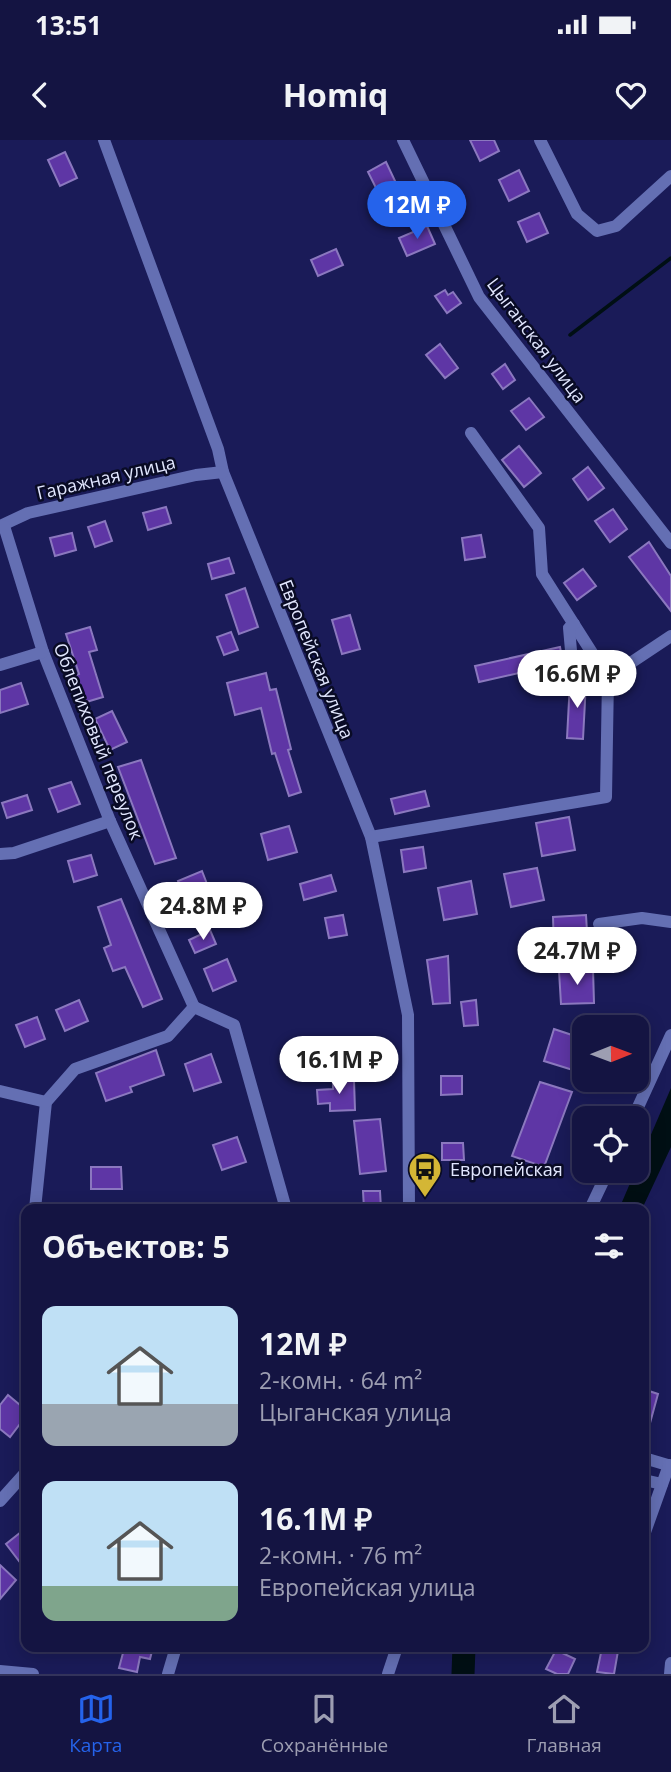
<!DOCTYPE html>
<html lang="ru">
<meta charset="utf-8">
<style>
body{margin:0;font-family:"Open Sans",sans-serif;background:#1d1d49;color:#f1f3f6;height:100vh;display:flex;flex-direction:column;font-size:26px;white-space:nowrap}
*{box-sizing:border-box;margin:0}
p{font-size:23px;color:#9d9eb2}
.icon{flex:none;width:38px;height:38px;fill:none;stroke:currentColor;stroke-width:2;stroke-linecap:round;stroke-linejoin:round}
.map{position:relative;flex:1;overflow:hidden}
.side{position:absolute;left:21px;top:1064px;width:628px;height:448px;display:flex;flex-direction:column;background:#141442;border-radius:14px;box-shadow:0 4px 18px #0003,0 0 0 2px #33335b}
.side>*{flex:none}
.needle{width:46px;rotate:89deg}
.controls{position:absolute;left:572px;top:875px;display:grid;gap:14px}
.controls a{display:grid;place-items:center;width:77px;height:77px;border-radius:14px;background:#141442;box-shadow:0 4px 18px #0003,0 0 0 2px #33335b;font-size:35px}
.price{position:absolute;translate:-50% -60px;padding:0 16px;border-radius:24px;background:#fff;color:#222;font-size:23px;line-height:46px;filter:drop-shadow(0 2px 4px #0008)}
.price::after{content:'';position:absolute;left:50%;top:42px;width:21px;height:16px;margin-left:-10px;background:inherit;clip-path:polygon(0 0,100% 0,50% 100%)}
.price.active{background:#2563eb;color:#fff}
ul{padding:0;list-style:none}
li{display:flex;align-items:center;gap:21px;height:175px;padding:0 21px}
li span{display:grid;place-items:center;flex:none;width:196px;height:140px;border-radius:14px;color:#555}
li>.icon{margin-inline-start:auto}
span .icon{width:84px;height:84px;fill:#fffc;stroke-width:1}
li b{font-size:30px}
h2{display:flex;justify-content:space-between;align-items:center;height:84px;padding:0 21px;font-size:30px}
.status{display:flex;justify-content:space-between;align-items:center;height:49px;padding:0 35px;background:#141442;direction:ltr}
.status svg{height:19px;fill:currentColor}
header{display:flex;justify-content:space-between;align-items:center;height:91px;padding:0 21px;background:#141442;font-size:32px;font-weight:700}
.tabs{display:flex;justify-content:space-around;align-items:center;height:98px;border-top:2px solid #33335b;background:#141442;font-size:19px;color:#9d9eb2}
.tabs a{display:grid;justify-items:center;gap:4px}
.tabs .active{color:#2563eb}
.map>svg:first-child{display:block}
</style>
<div class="status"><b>13:51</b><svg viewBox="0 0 49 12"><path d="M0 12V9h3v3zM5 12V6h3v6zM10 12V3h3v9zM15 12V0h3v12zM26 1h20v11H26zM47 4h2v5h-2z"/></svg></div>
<header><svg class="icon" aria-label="back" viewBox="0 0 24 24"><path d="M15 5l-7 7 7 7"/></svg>Homiq<svg class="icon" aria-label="heart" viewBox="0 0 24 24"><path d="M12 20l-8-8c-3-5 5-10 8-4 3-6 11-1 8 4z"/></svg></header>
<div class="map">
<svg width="671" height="1534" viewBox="0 0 671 1534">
<rect width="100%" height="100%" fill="#1a1b58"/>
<polygon fill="#000f14" points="671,948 671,1007 642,1069 619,1069"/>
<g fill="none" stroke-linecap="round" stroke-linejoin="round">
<polyline stroke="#000f14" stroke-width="3.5" points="570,195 671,118"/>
<polyline stroke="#000f14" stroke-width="23" points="463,1534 464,1507"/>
</g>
<g fill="#5e36a5" stroke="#8b78bf" stroke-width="2">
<polygon points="470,0 494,0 499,11 480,21"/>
<polygon points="65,12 77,38 60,46 48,20"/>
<polygon points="386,22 396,43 378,52 368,32"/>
<polygon points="519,30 529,51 509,61 499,40"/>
<polygon points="539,73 548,93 527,102 518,82"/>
<polygon points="427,86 435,104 407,116 399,98"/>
<polygon points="336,109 343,125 318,136 311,120"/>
<polygon points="445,150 448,155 453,152 461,163 447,173 435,156"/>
<polygon points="440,204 458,228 445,238 426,215"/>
<polygon points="505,224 515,240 503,249 492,234"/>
<polygon points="529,258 544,277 526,290 511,271"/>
<polygon points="519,306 541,333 524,347 502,320"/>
<polygon points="588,327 604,348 588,360 573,339"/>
<polygon points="166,367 171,383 148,390 143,373"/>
<polygon points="613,369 627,389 610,402 595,381"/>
<polygon points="105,381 112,401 95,407 88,387"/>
<polygon points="72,393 76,410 55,416 50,398"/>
<polygon points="481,395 485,417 465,420 462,398"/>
<polygon points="649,402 671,436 671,471 629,417"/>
<polygon points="229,418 234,433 212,439 208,424"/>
<polygon points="583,429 596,446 577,460 564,443"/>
<polygon points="245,448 258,487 239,494 226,455"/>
<polygon points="350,475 360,509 342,514 332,480"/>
<polygon points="90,487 97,510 89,512 103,557 83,563 74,536 79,534 66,494"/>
<polygon points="231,492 238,510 224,515 217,497"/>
<polygon points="560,507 563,523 479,542 475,526"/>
<polygon points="266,533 270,550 276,549 291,609 288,610 301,652 289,656 275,613 272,614 261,568 235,575 227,543"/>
<polygon points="570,542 586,542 583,599 567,598"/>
<polygon points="21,543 28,564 0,573 0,550"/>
<polygon points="112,571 127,602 110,610 95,579"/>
<polygon points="141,620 176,718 155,724 118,627"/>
<polygon points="71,642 80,664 58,672 49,649"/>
<polygon points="425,651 429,666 395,674 391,659"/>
<polygon points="27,655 32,670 7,678 2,663"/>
<polygon points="569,677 575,710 542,716 536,683"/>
<polygon points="289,686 297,712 268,720 261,694"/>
<polygon points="423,707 426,728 404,732 401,710"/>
<polygon points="91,715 97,735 74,742 68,721"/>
<polygon points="537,728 544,760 511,767 504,734"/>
<polygon points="202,731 212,757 189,767 178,741"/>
<polygon points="331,735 336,751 304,760 300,744"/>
<polygon points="471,741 477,774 444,780 438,748"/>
<polygon points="121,759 162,859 143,867 125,827 113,831 104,808 111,805 98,767"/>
<polygon points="343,775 347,795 329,798 325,778"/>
<polygon points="586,775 588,808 554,810 553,777"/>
<polygon points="210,790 216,804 195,813 189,800"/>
<polygon points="448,816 450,863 433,864 427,820"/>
<polygon points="227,819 236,841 213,851 204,829"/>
<polygon points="593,829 594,863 561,864 559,831"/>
<polygon points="79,860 88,881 65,891 56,870"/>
<polygon points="476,860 478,885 464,886 461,862"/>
<polygon points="37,877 45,899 25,907 16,885"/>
<polygon points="554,889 584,899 576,931 544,921"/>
<polygon points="367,901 368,923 347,924 346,902"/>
<polygon points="156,910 164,935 130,947 132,952 106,961 96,933"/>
<polygon points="211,914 221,942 194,951 185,924"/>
<polygon points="441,936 462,936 462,954 441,955"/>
<polygon points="333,940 354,940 355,970 330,971 330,963 318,964 317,950 333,949"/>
<polygon points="540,942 572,952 544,1027 512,1016"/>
<polygon points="380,979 386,1031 360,1034 354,981"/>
<polygon points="237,997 246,1022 222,1030 213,1005"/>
<polygon points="442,1003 463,1003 464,1020 442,1020"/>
<polygon points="91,1027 121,1027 122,1049 91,1049"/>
<polygon points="363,1051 380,1051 381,1069 364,1069"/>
<polygon points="646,1250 658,1254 647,1294 644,1294"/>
<polygon points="8,1255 26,1270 26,1276 10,1297 0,1289 0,1265"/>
<polygon points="26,1388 26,1415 19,1421 6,1404"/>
<polygon points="0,1425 16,1440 0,1459"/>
<polygon points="115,1507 153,1507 150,1519 140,1517 137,1532 119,1528 123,1513 115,1511"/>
<polygon points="602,1508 618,1511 614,1534 597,1532"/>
<polygon points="556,1510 575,1519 568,1534 557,1534 546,1529"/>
</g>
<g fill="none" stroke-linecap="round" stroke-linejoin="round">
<g stroke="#646fb3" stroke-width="12">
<polyline points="104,0 218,309 223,332 371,697 408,875 409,1069"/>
<polyline points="403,0 479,157 671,403"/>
<polyline points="540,0 577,74 597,91 616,86 671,36"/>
<polyline points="471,293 539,388 542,434 608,538"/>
<polyline points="0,386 28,373 196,335 223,332"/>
<polyline points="4,386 43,512 110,681 194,867 168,896 75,929 46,962 35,1069"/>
<polyline points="0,525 43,512"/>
<polyline points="573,533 569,488 574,484"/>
<polyline points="544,535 604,531"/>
<polyline points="371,697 606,657 608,538 671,496"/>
<polyline points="0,714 14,713 110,681"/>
<polyline points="599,784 642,778 671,782"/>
<polyline points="194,867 234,885 286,1069"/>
<polyline points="0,951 46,962"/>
<polyline points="633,978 671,895"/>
<polyline points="590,1069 608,1031"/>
<polyline points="644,1318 671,1326"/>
<polyline points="644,1340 662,1344"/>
<polyline points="0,1361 26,1332"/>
<polyline points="644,1395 669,1325"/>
<polyline points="0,1531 33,1534"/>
<polyline points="168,1534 176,1507"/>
<polyline points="388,1534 397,1507"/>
<polyline points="670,1534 671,1523"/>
</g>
</g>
<defs>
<symbol id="bus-pin" viewBox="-11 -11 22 30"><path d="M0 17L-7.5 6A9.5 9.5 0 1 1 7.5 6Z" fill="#d4b635" stroke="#090b25"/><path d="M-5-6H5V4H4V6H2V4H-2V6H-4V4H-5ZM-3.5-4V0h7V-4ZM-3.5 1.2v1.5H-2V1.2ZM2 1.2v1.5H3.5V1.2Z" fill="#111"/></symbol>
</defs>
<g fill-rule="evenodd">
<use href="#bus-pin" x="406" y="1010" width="38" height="52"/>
</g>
<g text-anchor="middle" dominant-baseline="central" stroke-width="5" stroke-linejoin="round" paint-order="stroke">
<g font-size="18" fill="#e2e7ff" stroke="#090b25">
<text transform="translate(537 200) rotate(53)">Цыганская улица</text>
<text transform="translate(106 337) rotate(-13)">Гаражная улица</text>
<text transform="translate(317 519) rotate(68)">Европейская улица</text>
<text transform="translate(99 601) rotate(68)">Облепиховый переулок</text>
</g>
<g font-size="18" fill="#e2e7ff" stroke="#090b25" text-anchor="start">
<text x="450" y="1029">Европейская</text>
</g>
</g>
</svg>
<div class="controls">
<a><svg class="needle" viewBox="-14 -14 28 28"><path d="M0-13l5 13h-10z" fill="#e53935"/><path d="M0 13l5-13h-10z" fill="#9d9eb2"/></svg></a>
<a><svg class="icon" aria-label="locate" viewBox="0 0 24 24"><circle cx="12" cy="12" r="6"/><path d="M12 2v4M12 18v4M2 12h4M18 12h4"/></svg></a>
</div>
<b class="price active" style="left:417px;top:101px">12M ₽</b>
<b class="price" style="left:577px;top:570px">16.6M ₽</b>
<b class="price" style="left:203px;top:802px">24.8M ₽</b>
<b class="price" style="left:577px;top:847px">24.7M ₽</b>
<b class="price" style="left:339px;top:956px">16.1M ₽</b>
<section class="side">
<h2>Объектов: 5<svg class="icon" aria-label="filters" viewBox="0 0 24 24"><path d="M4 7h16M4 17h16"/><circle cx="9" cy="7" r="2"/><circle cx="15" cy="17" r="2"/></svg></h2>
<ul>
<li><span style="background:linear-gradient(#bfe0f5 70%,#9aa5b1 0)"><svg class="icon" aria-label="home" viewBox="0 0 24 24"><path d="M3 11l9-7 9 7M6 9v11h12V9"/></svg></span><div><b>12M ₽</b><p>2-комн. · 64 m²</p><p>Цыганская улица</p></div></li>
<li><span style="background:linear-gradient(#bfe0f5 75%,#7fa58c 0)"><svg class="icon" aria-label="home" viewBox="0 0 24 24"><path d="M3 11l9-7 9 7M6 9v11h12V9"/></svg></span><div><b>16.1M ₽</b><p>2-комн. · 76 m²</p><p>Европейская улица</p></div></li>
</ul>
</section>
</div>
<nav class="tabs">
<a class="active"><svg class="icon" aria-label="map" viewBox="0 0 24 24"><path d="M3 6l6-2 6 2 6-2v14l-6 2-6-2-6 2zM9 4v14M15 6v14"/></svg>Карта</a>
<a><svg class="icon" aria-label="saved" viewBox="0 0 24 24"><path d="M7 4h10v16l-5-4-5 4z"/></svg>Сохранённые</a>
<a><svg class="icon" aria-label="home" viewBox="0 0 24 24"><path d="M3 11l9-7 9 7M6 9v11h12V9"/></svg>Главная</a>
</nav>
